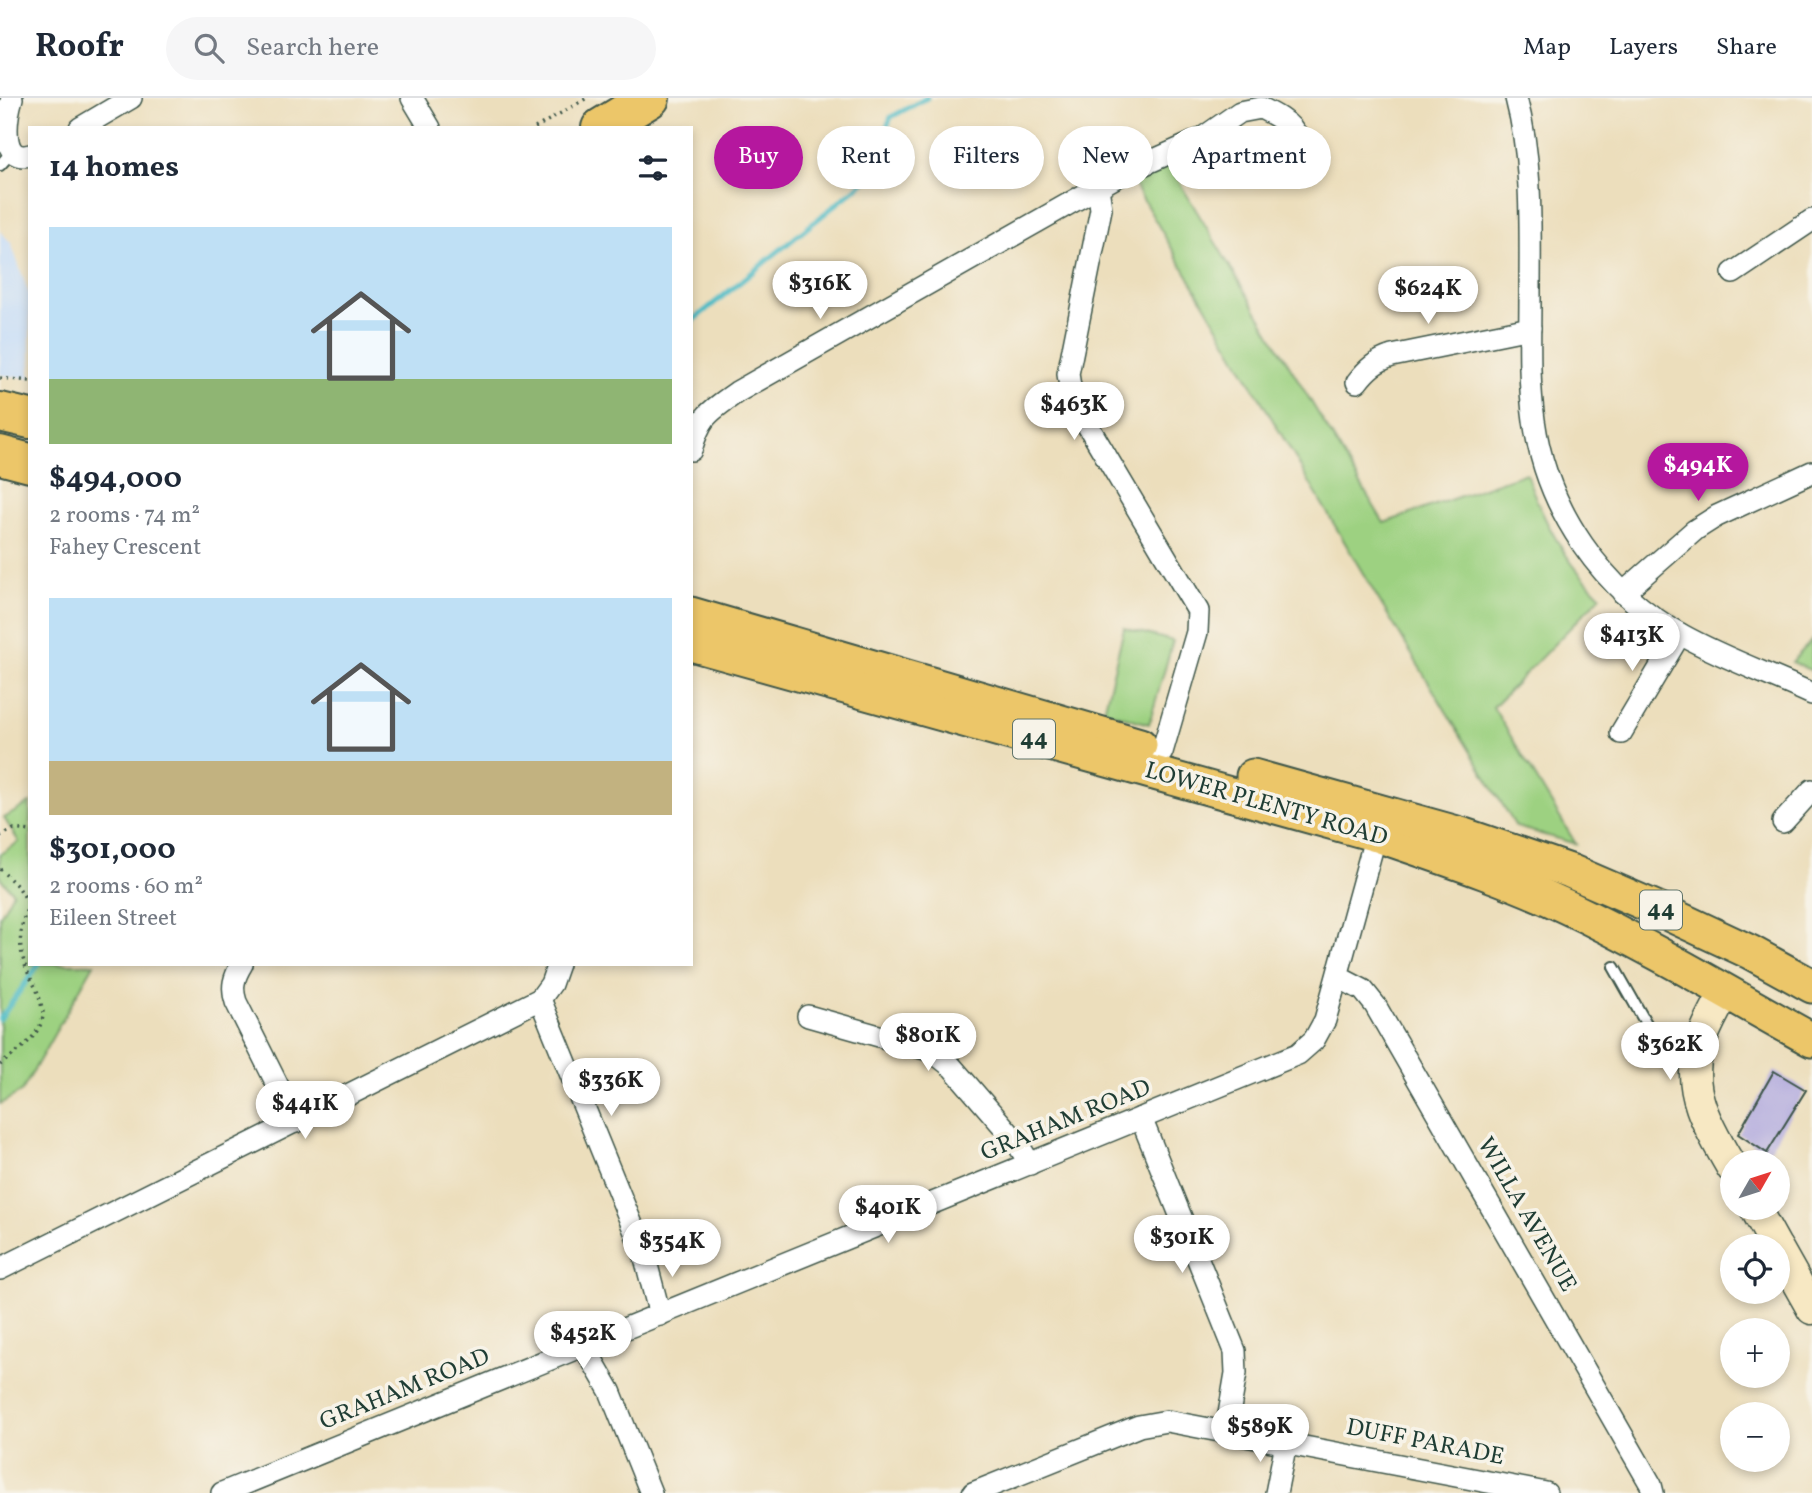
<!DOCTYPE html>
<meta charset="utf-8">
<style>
body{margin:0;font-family:Vollkorn,serif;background:#f6f6f7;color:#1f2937;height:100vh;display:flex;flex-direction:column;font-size:26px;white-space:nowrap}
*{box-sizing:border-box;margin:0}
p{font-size:23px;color:#747a83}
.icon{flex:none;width:38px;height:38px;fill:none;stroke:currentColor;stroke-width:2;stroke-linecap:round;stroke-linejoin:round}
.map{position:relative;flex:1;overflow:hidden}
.panel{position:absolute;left:28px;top:28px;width:665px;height:840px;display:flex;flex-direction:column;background:#fff;border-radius:0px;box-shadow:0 4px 10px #0003}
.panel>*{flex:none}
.banner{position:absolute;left:714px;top:28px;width:665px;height:63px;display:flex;gap:14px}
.needle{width:46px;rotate:51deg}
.fabs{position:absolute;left:1720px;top:1052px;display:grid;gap:14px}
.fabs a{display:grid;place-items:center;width:70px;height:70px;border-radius:50%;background:#fff;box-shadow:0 4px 10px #0003;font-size:35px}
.price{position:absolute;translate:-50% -60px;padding:0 16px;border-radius:24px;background:#fff;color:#222;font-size:23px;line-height:46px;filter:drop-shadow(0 2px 4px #0008)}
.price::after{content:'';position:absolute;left:50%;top:42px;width:21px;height:16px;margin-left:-10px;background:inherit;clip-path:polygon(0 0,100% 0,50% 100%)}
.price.on{background:#b5179e;color:#fff}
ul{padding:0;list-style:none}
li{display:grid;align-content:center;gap:14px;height:371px;padding:0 21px}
li span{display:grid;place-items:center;height:217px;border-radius:0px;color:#555}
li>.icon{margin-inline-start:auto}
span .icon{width:126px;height:126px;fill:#fffc;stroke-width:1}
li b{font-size:30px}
h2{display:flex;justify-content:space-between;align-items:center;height:84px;padding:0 21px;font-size:30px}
.tag{padding:0 24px;border-radius:32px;background:#fff;box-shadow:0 4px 10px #0003;font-size:24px;line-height:63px}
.tag.on{background:#b5179e;color:#fff}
header{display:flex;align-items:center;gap:42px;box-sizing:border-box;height:98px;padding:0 35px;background:#fff;border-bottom:2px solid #e0e1e3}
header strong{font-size:33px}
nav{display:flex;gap:38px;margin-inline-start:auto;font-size:24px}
.search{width:490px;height:63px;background:#f6f6f7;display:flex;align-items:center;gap:18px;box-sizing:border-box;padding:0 24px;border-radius:38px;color:#747a83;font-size:26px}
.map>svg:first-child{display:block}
</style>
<header>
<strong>Roofr</strong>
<div class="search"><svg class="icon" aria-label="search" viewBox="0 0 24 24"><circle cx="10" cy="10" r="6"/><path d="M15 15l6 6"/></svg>Search here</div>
<nav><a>Map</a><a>Layers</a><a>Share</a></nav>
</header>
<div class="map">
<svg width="1812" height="1395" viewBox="0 0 1812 1395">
<rect width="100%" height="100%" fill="#f7f3e8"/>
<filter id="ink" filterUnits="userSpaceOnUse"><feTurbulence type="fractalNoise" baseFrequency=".0143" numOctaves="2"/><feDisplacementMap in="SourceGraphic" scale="14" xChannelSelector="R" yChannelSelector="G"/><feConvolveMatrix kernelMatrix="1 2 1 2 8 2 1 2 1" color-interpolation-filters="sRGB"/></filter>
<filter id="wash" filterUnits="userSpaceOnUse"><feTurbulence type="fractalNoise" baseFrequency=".00686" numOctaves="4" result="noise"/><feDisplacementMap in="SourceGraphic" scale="28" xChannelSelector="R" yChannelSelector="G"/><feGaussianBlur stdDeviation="1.57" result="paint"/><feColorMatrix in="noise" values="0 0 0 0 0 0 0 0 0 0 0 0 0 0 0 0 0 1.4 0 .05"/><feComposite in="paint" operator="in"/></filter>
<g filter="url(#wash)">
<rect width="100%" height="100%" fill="#ecdebc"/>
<polygon fill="#c6ddf8" points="0,133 11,145 30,199 30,280 0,277"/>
<g fill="#9dd181" stroke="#5e875a" stroke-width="2">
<path d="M1169 67 1384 425 1526 375C1542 420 1566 466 1601 498L1493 609 1576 746 1516 729 1371 489 1131 81Z"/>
<polygon points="1124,530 1173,543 1149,626 1104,613"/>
<polygon points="1812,542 1812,573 1792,564"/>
<polygon points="30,705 30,866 94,866 22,993 0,1006 0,818 13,794 0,780 0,756 19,744 4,720"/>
</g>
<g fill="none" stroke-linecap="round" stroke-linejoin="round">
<g stroke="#4dbbc5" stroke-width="5">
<polyline points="691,224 865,83 891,19 927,0"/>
<polyline points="0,921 39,866"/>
</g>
</g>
<g id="blocks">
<polygon fill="#afa7dd" points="1774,973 1806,992 1767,1055 1738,1036"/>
</g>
</g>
<g filter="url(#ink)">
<use href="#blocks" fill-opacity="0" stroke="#3e5548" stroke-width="2"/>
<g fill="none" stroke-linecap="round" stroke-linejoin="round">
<defs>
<g id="lane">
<polyline points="0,67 11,55"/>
<polyline points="1614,869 1656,943 1668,950 1695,954"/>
</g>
<g id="street">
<path d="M12 0C6 21 0 65 30 57"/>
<polyline points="412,0 430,30"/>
<path d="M1516 0C1533 63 1530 131 1530 195 1530 237 1528 280 1534 322 1546 411 1603 494 1682 537 1723 560 1769 576 1812 596"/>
<polyline points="80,30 131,0"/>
<polyline points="1098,89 1101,111 1068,276 1072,301 1198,513 1197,534 1162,654"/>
<polyline points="1733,175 1812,122"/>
<path d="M1357 284C1367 271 1376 263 1392 258L1530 230"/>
<path d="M691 352C701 317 708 315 737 294L1116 79 1201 41 1240 14 1261 10C1293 26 1296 31 1309 64"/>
<polyline points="1623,495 1695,432 1717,418 1812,374"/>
<polyline points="1621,635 1680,536"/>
<polyline points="1783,724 1812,692"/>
<path d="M242 866C234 879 231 889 236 904L296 1024"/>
<polyline points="1338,879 1363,892 1375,907 1651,1387 1653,1395"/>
<polyline points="540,901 644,1156 660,1217"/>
<polyline points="808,918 932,953 952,969 1016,1043 1030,1066"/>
<polyline points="1141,1020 1235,1253 1236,1275 1226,1334"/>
<polyline points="0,1171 540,901 551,886 558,866"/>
<polyline points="584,1248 610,1293 651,1395"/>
<polyline points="222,1395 1298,956 1314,942 1325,922 1379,726"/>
<polyline points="973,1395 1139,1328 1167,1323 1546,1395"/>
<polyline points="1276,1395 1286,1345"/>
</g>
<g id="secondary">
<path d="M1725 894C1716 912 1703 933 1698 953 1686 996 1712 1035 1732 1070"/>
<polyline points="1755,1110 1776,1148"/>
<polyline points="1778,1151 1812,1211"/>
</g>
<g id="primary">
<polyline points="691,516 1140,647"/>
<path d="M691 546 1377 737C1441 759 1506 780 1567 809 1651 849 1731 897 1812 942"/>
<polyline points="1253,678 1464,737 1570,773 1658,811 1750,854 1812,888"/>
</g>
<g id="highway">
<polyline points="601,30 650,0"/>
<polyline points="0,314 30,321"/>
<polyline points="0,357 30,365"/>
</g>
</defs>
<use href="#lane" stroke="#3e5548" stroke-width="14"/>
<use href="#street" stroke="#3e5548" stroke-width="24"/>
<use href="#secondary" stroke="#3e5548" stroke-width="33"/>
<use href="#primary" stroke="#3e5548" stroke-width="37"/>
<use href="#highway" stroke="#3e5548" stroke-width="42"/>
<g stroke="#3e5548" stroke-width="3.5" stroke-dasharray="2 5" stroke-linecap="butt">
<polyline points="535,30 587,0"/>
<polyline points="0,280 30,283"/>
<polyline points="0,738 14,731 30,733"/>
<polyline points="0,771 19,790 29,806"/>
<path d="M0 967C15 955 40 939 43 918 44 914 41 907 40 902 38 891 31 883 27 872 17 848 19 828 30 804"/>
</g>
<use href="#lane" stroke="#fff" stroke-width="10"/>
<use href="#street" stroke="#fff" stroke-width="21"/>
<use href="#secondary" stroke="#f7e8c3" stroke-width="30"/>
<use href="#primary" stroke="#ecc669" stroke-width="33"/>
<use href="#highway" stroke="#ecc669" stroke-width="38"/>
</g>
</g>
<g text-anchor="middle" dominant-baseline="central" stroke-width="7" stroke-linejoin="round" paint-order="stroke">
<g fill="#f7f3e8" stroke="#60746a" stroke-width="2">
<rect x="1013" y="621.5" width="42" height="39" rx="5"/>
<rect x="1640" y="792.5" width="42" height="39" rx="5"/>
</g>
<g font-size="23" font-weight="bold" fill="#1f3d34">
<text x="1034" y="641">44</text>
<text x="1661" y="812">44</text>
</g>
<g font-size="24" fill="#1f3d34" stroke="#f7f3e8">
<text transform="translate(1266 707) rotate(16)">LOWER PLENTY ROAD</text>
<text transform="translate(1066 1023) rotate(-22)">GRAHAM ROAD</text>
<text transform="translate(1526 1117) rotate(60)">WILLA AVENUE</text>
<text transform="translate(405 1292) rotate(-22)">GRAHAM ROAD</text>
<text transform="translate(1425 1345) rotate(11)">DUFF PARADE</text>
</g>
</g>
</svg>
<div class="fabs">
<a><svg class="needle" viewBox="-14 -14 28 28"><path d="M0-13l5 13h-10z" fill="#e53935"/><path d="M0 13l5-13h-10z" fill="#747a83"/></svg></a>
<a><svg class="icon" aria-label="locate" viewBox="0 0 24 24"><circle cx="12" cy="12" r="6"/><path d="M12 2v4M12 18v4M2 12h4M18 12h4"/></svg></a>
<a>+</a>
<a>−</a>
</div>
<b class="price" style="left:820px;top:223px">$316K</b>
<b class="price" style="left:1428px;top:228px">$624K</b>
<b class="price" style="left:1074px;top:344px">$463K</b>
<b class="price on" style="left:1698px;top:405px">$494K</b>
<b class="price" style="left:1632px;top:575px">$413K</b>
<b class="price" style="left:928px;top:975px">$801K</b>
<b class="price" style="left:1670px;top:984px">$362K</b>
<b class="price" style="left:611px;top:1020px">$336K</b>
<b class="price" style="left:305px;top:1043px">$441K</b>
<b class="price" style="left:888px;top:1147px">$401K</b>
<b class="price" style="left:1182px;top:1177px">$301K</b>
<b class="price" style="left:672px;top:1181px">$354K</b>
<b class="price" style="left:583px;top:1273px">$452K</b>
<b class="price" style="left:1260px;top:1366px">$589K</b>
<div class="banner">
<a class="tag on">Buy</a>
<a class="tag">Rent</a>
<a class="tag">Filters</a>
<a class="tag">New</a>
<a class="tag">Apartment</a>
</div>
<section class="panel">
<h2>14 homes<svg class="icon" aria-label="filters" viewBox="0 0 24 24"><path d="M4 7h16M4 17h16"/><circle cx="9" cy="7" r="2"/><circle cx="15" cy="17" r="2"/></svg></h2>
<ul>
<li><span style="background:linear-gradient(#bfe0f5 70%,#8fb573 0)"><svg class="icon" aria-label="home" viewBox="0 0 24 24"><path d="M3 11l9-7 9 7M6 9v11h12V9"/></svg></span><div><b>$494,000</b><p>2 rooms · 74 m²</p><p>Fahey Crescent</p></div></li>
<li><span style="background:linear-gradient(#bfe0f5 75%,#c2b280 0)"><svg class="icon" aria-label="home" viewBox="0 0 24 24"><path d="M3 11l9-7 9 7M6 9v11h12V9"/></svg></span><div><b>$301,000</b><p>2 rooms · 60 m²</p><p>Eileen Street</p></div></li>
</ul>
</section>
</div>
